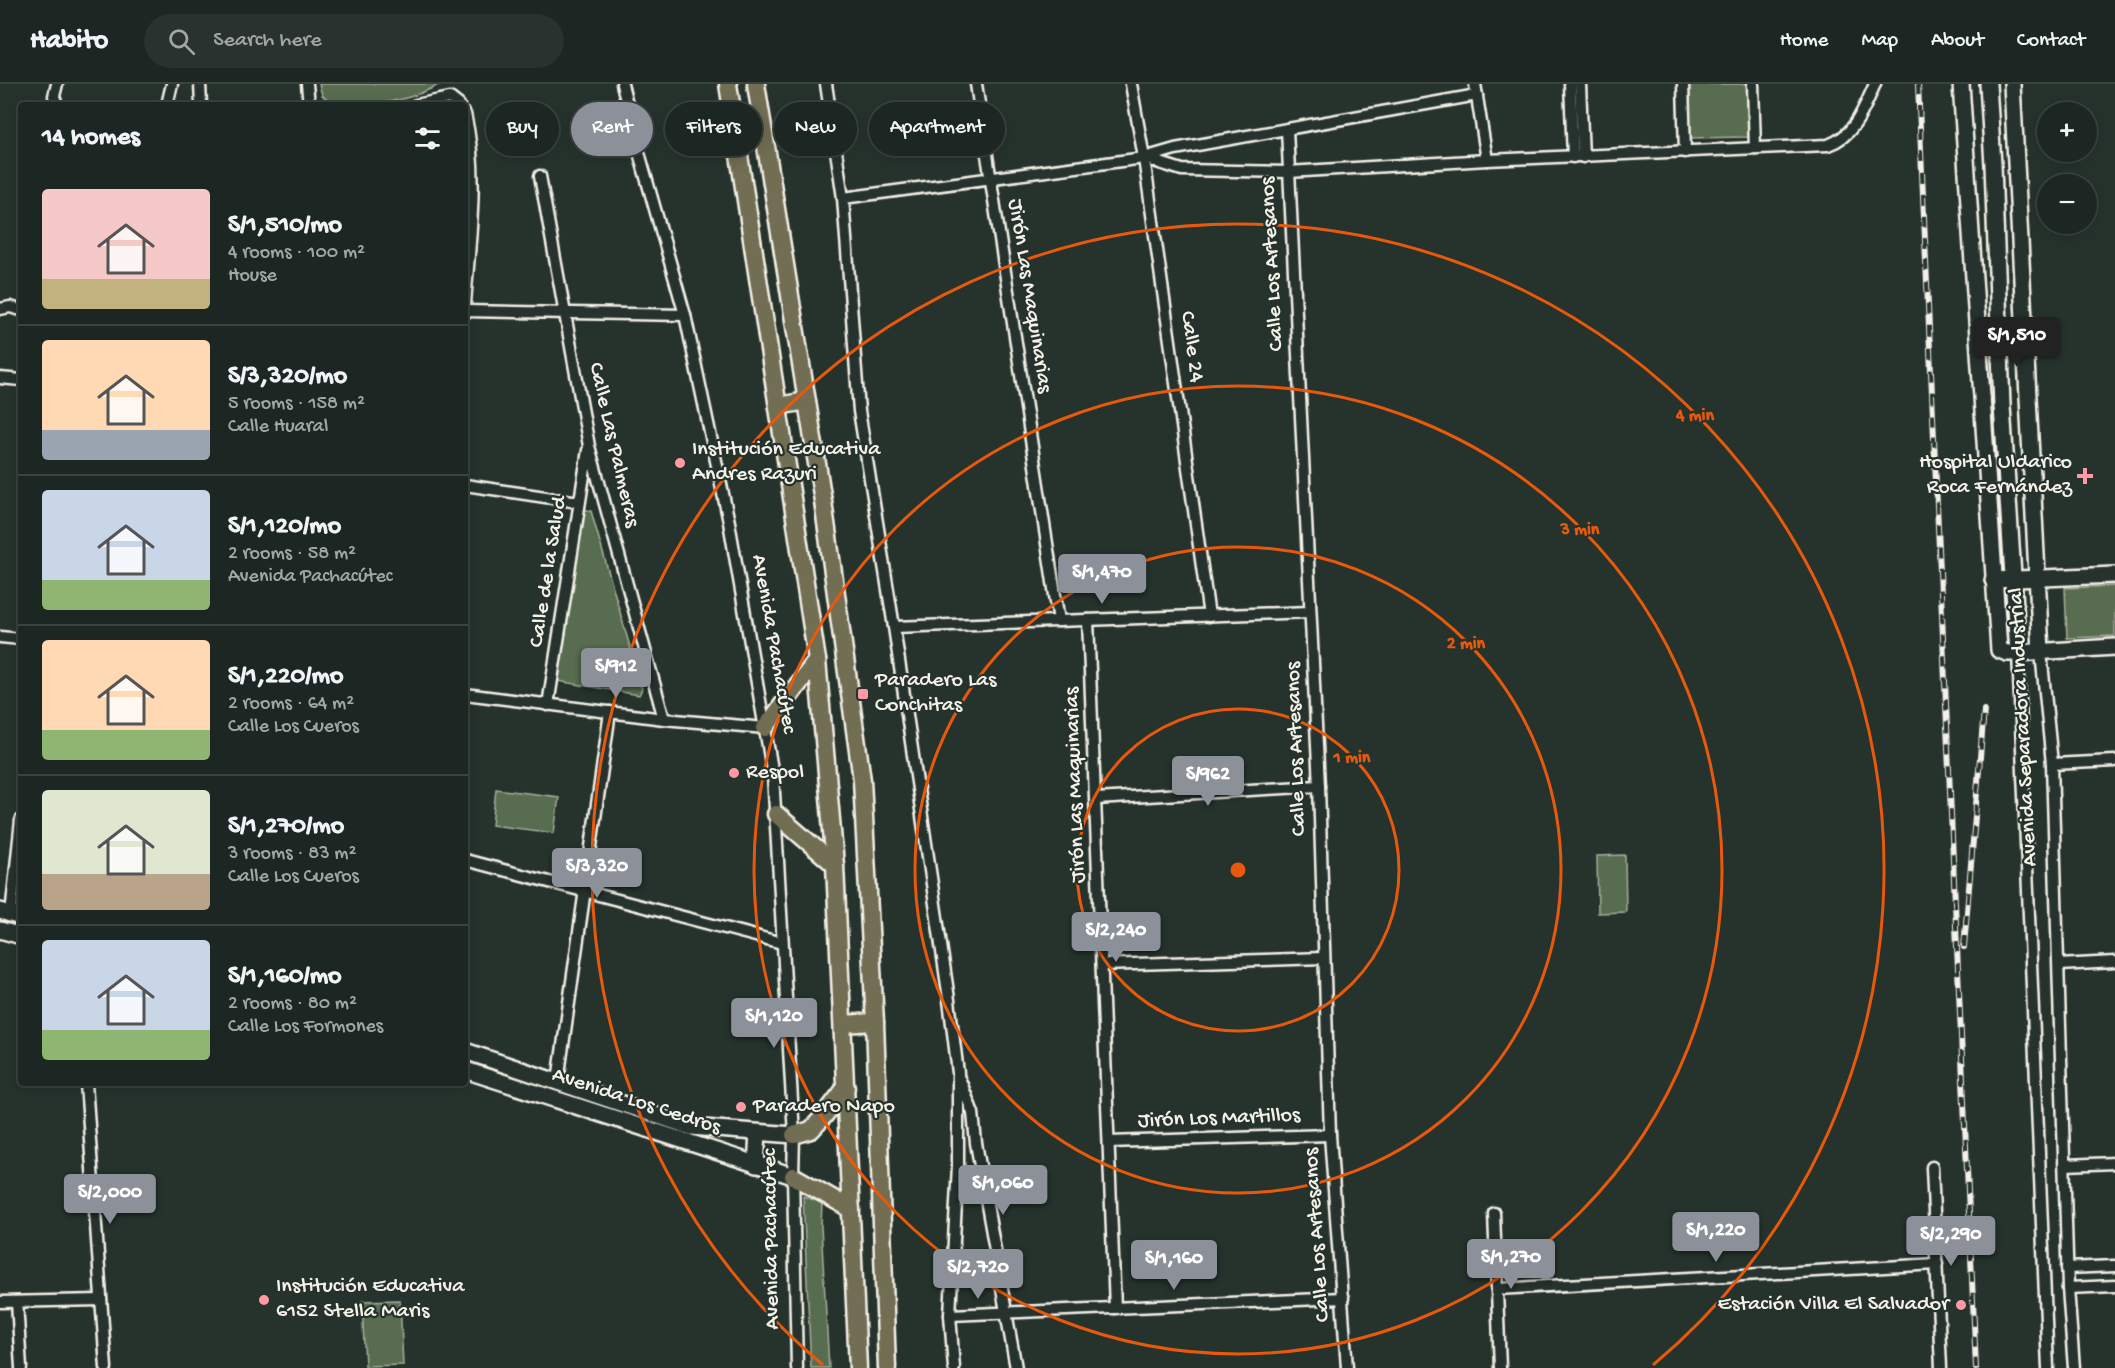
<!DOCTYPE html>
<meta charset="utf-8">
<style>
body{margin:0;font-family:"Gochi Hand",sans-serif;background:#29322f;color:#f1f3f6;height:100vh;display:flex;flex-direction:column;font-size:22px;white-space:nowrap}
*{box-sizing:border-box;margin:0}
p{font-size:20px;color:#a0a5a5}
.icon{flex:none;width:33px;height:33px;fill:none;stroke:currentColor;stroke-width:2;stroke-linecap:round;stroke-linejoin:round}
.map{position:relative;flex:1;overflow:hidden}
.drawer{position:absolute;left:18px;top:18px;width:450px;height:984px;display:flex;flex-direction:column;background:#1c2622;border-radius:6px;box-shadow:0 3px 15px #0003,0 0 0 2px #3a4340}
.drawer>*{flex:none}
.banner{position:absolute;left:486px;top:18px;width:570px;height:54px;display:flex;gap:12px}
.fabs{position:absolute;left:2037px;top:18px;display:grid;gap:12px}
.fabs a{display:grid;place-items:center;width:60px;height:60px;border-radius:50%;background:#1c2622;box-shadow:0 3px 15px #0003,0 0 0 2px #3a4340;font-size:30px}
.price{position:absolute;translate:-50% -51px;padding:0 14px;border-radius:6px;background:#8c9099;color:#fff;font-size:20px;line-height:39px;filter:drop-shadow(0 2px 3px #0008)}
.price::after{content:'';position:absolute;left:50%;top:36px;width:18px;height:14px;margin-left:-9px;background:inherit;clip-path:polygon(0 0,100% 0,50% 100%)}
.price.current{background:#222;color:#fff}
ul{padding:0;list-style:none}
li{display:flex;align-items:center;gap:18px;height:150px;padding:0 24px}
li+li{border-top:2px solid #3a4340}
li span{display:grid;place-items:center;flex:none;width:168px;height:120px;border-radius:6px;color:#555}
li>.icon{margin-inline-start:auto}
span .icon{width:72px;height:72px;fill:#fffc;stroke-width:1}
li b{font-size:26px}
h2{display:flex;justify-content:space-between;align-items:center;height:72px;padding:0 24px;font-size:26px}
.pill{padding:0 21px;border-radius:27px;background:#1c2622;box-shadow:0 3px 15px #0003,0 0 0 2px #3a4340;font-size:21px;line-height:54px}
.pill.current{background:#8c9099;color:#fff}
header{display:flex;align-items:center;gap:36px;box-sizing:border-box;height:84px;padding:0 30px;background:#1c2622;border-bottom:2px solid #3a4340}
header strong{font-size:28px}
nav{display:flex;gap:33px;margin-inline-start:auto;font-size:21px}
.search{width:420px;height:54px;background:#29322f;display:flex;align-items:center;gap:15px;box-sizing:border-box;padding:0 21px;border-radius:33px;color:#a0a5a5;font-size:22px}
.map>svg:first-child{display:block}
</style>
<header>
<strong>Habito</strong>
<div class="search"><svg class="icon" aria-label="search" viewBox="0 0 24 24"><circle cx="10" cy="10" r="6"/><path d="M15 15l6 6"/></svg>Search here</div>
<nav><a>Home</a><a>Map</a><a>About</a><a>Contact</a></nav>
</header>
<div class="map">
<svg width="2115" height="1284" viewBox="0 0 2115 1284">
<rect width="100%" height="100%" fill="#26332d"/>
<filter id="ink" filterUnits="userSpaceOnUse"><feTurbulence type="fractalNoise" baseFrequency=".0167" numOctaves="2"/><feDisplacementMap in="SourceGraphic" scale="12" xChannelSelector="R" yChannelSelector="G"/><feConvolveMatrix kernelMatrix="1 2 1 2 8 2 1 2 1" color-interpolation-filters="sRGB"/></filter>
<g filter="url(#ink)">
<g fill="#586c4f" stroke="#a6ae9c" stroke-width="1.5">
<path d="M319 0H440C408 18 369 23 333 21L322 11Z"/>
<polygon points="1687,0 1747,0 1749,53 1688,54"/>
<polygon points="582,425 591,427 642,605 639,611 557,597"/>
<polygon points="2115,502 2115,552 2067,554 2065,504"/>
<polygon points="496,705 559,713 554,749 492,741"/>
<polygon points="1625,771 1626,828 1598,829 1597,772"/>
<polygon points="803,1112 822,1119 821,1142 829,1284 811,1284"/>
<polygon points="400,1216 403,1281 365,1282 362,1217"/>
</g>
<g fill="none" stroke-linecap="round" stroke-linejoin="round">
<defs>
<g id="street">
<polyline points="200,0 201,21"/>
<polyline points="307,0 309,21"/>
<polyline points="622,0 638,65 685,231 729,438 773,691 794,1051 793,1092 797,1284"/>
<polyline points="826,0 843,114 859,327 894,543 948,908 958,989 958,1081 950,1231 954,1284"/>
<polyline points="976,0 1059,537"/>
<polyline points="1131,0 1144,74 1209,532"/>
<polyline points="1475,0 1487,76"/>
<polyline points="1570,0 1573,73"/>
<polyline points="1580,0 1583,73"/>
<polyline points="1683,0 1685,68"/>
<polyline points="1753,0 1755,64"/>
<polyline points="57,21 54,12 57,0"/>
<polyline points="167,21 172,0"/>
<polyline points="416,21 450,14 459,21"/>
<path d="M465 30C480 92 469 158 465 221"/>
<polyline points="1287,45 1319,702 1330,1051 1347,1284"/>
<path d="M1144 74 1182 86 1288 88 1487 76 1828 61C1855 52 1864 24 1875 0"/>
<polyline points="540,92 589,362 664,635"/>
<polyline points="843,114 1144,74 1175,65 1477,11"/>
<polyline points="0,225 10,223 21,226"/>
<polyline points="465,227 685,231"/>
<polyline points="0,294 21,296"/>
<polyline points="465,401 579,418"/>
<polyline points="1088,536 1115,1224"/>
<polyline points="894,543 1310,528"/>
<polyline points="0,553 21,555"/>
<polyline points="2041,568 2052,680 2068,1204 2074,1284"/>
<polyline points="2018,569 2048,1284"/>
<polyline points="465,610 664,635 765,644"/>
<polyline points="548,621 588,366"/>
<polyline points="2052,680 2115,677"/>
<polyline points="1096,715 1319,702"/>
<polyline points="465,776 782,859"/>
<polyline points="11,830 21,736"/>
<polyline points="1102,881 1323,874"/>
<polyline points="2059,881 2115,878"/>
<polyline points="960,996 973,1029 976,1059 1016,1284"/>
<polyline points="558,997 610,628"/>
<polyline points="86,999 106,1284"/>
<polyline points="1109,1058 1330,1051"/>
<polyline points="2065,1081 2115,1079"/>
<polyline points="1932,1083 1941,1284"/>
<polyline points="1494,1129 1500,1284"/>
<polyline points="2067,1184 2115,1182"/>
<polyline points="2068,1204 2115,1202"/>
<polyline points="1497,1205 1937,1180"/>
<polyline points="0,1218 101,1216"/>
<polyline points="17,1218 21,1284"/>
<polyline points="950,1231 1343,1214"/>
</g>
<g id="secondary">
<polyline points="1961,0 1999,566 2007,569 2018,569 2115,563"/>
<polyline points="1988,0 1993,81 2002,322 2018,569"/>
<polyline points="2012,0 2041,568"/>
<polyline points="1993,496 2115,491"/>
<polyline points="0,827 21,833"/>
<polyline points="0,846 21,852"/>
<polyline points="465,967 691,1043 794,1051"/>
<polyline points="465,986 793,1092"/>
<polyline points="756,1081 758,1049"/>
</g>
<g id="primary">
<polyline points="728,0 817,576 835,781 858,1284"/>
<polyline points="756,0 823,417 862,696 875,938 887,1284"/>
<polyline points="778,322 807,317"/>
<polyline points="765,644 817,576"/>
<polyline points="776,730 835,781"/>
<polyline points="843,940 875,938"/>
<polyline points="794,1051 811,1046 824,1032 846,1003"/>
<polyline points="793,1092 851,1125"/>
</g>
</defs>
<use href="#street" stroke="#f4f1e8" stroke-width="15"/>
<use href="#secondary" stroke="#f4f1e8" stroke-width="20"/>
<use href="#primary" stroke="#f4f1e8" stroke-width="21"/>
<use href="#street" stroke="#26332d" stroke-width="10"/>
<use href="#secondary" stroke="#26332d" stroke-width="15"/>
<use href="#primary" stroke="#726e52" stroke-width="16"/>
<defs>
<g id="rail">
<polyline points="1918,0 1976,1284"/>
<polyline points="1964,863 1984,626"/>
</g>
</defs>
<use href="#rail" stroke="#f4f1e8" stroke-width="6"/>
<use href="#rail" stroke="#26332d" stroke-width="4" stroke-dasharray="11" stroke-linecap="butt"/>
</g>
</g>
<g fill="none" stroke="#e8590c" stroke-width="3">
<circle cx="1238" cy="786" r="161"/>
<circle cx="1238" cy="786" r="323"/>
<circle cx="1238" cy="786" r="484"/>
<path d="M823 1281A646 646 0 1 1 1653 1281"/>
</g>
<g fill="#ff9aa2" stroke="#26332d" stroke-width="2">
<circle cx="680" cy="379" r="6"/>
<path d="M2082 383h6v6h6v6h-6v6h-6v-6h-6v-6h6z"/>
<rect x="857" y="604" width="12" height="12" rx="3"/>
<circle cx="734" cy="689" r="6"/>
<circle cx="741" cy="1023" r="6"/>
<circle cx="264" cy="1216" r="6"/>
<circle cx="1961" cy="1221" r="6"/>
</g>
<g text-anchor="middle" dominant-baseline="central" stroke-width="4.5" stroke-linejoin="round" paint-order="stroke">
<g font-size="22" fill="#f4f1e8" stroke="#26332d">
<text transform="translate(1273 180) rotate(-93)">Calle Los Artesanos</text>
<text transform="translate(1029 212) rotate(81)">Jirón Las Maquinarias</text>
<text transform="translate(1191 263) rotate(82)">Calle 24</text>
<text transform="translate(613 361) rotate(77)">Calle Las Palmeras</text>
<text transform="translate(549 488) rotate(-81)">Calle de la Salud</text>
<text transform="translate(773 560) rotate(80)">Avenida Pachacútec</text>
<text transform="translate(2024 643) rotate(-93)">Avenida Separadora Industrial</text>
<text transform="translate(1297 665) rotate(-92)">Calle Los Artesanos</text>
<text transform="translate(1076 701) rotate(-92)">Jirón Las Maquinarias</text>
<text transform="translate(636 1018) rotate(18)">Avenida Los Cedros</text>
<text transform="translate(1219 1035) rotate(-2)">Jirón Los Martillos</text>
<text transform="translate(1318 1151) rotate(-94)">Calle Los Artesanos</text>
<text transform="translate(772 1155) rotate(-91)">Avenida Pachacútec</text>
</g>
<g font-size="22" fill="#f4f1e8" stroke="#26332d" text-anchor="start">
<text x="692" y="366">Institución Educativa<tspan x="692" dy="25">Andres Razuri</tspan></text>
<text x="2072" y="379" text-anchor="end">Hospital Uldarico<tspan x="2072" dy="25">Roca Fernández</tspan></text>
<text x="875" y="597">Paradero Las<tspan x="875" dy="25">Conchitas</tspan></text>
<text x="746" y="689">Respol</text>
<text x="753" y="1023">Paradero Napo</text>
<text x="276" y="1203">Institución Educativa<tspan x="276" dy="25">6152 Stella Maris</tspan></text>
<text x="1949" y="1221" text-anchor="end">Estación Villa El Salvador</text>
</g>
</g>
<circle cx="1238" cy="786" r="9" fill="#e8590c" stroke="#26332d" stroke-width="3"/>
<g font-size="18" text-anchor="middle" font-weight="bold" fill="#e8590c" stroke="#26332d" stroke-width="4.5" stroke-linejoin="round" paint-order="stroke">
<text x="1695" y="336">4 min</text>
<text x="1580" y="450">3 min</text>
<text x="1466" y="564">2 min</text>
<text x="1352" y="678">1 min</text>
</g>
</svg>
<div class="fabs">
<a>+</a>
<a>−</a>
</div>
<b class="price current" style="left:2017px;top:284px">S/1,510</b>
<b class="price" style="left:1102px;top:521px">S/1,470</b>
<b class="price" style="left:616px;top:615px">S/912</b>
<b class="price" style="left:1208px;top:723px">S/962</b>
<b class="price" style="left:597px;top:815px">S/3,320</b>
<b class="price" style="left:1116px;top:879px">S/2,240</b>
<b class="price" style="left:774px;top:965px">S/1,120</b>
<b class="price" style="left:1003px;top:1132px">S/1,060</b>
<b class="price" style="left:110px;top:1141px">S/2,000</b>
<b class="price" style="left:1716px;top:1179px">S/1,220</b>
<b class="price" style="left:1951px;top:1183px">S/2,290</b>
<b class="price" style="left:1511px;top:1206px">S/1,270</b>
<b class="price" style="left:1174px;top:1207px">S/1,160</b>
<b class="price" style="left:978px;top:1216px">S/2,720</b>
<div class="banner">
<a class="pill">Buy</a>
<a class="pill current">Rent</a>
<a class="pill">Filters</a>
<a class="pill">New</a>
<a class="pill">Apartment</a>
</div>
<section class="drawer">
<h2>14 homes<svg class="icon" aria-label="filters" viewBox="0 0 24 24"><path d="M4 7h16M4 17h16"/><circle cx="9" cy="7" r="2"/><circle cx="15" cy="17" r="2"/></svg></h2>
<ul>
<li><span style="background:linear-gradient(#f6c9c9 75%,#c2b280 0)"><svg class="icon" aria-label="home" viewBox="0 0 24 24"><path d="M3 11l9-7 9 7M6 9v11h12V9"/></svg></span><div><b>S/1,510/mo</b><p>4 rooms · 100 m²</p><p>House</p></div></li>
<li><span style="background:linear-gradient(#ffd9b3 75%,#9aa5b1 0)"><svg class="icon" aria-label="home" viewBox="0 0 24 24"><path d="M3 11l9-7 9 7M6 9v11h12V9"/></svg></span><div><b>S/3,320/mo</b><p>5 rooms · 158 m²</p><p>Calle Huaral</p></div></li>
<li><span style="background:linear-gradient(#c9d6e8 75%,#8fb573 0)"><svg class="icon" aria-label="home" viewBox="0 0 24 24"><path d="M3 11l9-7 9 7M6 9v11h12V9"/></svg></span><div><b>S/1,120/mo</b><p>2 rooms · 58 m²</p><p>Avenida Pachacútec</p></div></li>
<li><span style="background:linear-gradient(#ffd9b3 75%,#8fb573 0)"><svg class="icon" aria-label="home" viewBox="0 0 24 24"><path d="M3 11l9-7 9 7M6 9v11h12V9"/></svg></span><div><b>S/1,220/mo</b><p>2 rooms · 64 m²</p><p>Calle Los Cueros</p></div></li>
<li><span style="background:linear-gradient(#dfe7d0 70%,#b9a48a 0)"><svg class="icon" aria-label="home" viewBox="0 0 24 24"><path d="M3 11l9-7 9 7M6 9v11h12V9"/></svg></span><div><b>S/1,270/mo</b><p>3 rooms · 83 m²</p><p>Calle Los Cueros</p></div></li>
<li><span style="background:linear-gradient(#c9d6e8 75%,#8fb573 0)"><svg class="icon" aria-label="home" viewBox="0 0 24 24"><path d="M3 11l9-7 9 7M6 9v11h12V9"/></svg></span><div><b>S/1,160/mo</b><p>2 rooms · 80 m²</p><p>Calle Los Formones</p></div></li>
</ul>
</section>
</div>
